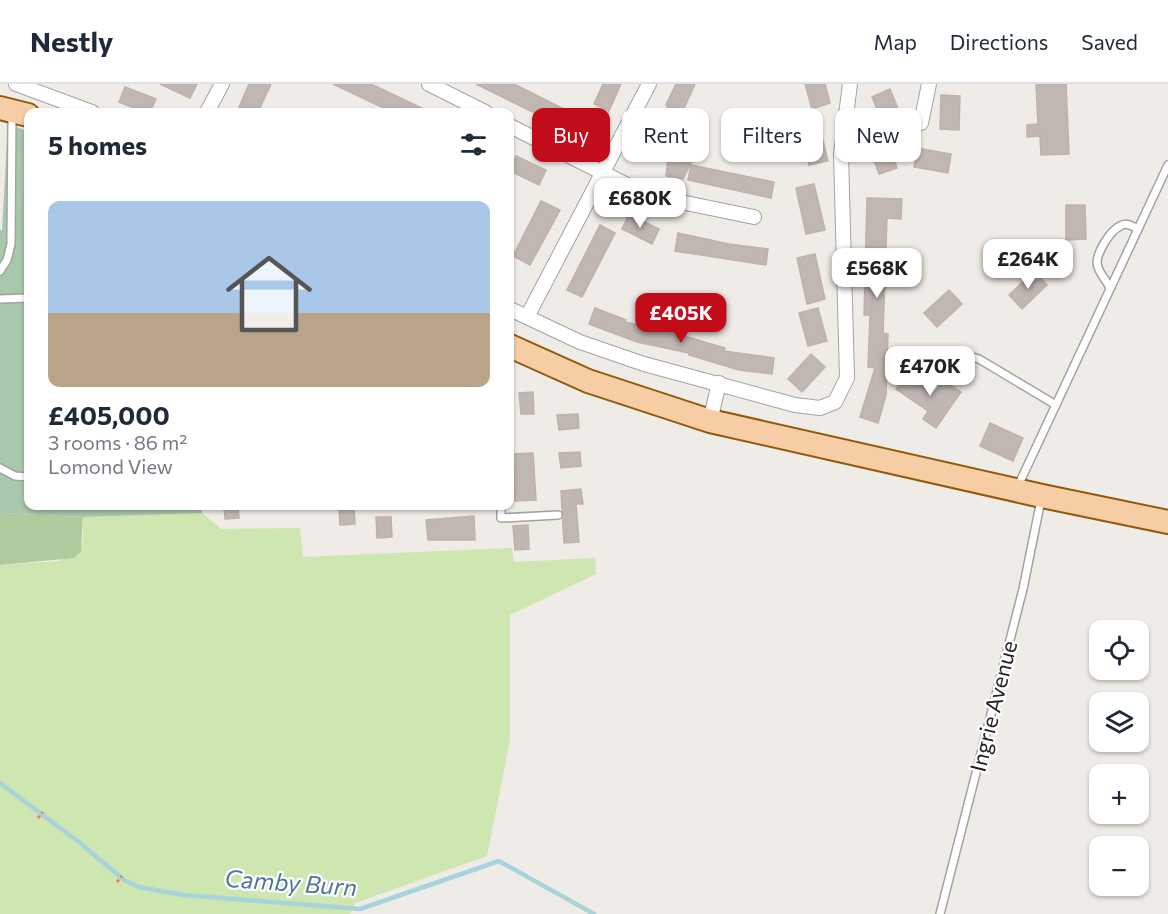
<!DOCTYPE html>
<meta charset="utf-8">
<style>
body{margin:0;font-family:Commissioner,sans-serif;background:#f6f6f7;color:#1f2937;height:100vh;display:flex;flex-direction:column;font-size:22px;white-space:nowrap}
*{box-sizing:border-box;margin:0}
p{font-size:20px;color:#747a83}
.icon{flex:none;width:33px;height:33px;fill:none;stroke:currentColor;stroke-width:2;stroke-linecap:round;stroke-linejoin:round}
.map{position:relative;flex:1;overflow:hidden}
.panel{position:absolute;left:24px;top:24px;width:490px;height:402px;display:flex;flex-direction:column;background:#fff;border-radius:12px;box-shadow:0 2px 4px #0004}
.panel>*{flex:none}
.hud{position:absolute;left:532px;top:24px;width:544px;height:54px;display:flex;gap:12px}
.tools{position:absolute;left:1089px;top:536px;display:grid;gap:12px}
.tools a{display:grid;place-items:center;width:60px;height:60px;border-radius:12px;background:#fff;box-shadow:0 2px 4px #0004;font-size:30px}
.price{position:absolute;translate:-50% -51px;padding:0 14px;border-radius:12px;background:#fff;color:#222;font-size:20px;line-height:39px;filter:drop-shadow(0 2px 3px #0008)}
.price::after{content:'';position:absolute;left:50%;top:36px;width:18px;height:14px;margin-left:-9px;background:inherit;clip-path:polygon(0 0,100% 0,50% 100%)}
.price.current{background:#c20c1a;color:#fff}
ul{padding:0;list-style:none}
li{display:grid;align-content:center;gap:12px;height:318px;padding:0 24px}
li+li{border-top:2px solid #e0e1e3}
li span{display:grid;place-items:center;height:186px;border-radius:12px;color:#555}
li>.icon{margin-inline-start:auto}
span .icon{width:108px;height:108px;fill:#fffc;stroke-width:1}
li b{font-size:26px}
h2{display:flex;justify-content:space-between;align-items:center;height:72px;padding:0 24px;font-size:26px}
.pill{padding:0 21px;border-radius:12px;background:#fff;box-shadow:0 2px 4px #0004;font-size:21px;line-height:54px}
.pill.current{background:#c20c1a;color:#fff}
header{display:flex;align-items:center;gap:36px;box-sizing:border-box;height:84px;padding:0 30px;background:#fff;border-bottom:2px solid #e0e1e3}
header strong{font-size:28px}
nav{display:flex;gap:33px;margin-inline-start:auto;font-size:21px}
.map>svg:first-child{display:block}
</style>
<header>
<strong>Nestly</strong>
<nav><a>Map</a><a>Directions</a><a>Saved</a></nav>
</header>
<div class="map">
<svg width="1168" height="830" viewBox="0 0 1168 830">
<rect width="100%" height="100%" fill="#efebe6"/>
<polygon fill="#cee6af" points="202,429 221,445 300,444 303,473 512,464 514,478 595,474 596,490 510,531 510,656 487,772 355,819 350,830 0,830 0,481 60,477 83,460 83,433"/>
<polygon fill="#aecc9d" points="0,429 83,433 81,467 74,474 0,481"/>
<polygon fill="#a8c7ab" points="8,39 28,48 28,422 201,422 202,429 83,433 0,429 0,146 2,146"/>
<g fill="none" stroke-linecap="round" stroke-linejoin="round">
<polyline stroke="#a9d3da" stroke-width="4.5" points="0,699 79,758 124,796 139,803 183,811 360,825 499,777 594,830"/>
</g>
<g fill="#c0b7b3" stroke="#c0b1a9" stroke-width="1.5">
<polygon points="160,0 197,0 190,14"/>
<polygon points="249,0 271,0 258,28 237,28"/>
<polygon points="333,0 371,0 430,28 392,28"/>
<polygon points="476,0 514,0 572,29 565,44"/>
<polygon points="603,0 621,0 609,27 594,20"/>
<polygon points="676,0 695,0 676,42 660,71 646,63 668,22 666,21"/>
<polygon points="805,0 825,0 830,19 812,25"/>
<polygon points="1048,0 1066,0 1069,70 1041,71 1040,52 1027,53 1027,41 1038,40 1036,1"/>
<polygon points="125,3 156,15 150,28 144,28 119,18"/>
<polygon points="890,5 903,37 885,44 872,13"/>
<polygon points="941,11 960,12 959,46 940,45"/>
<polygon points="817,32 828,77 809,81 799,35"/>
<polygon points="867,56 889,60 897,84 879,90"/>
<polygon points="917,64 951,70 948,89 914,83"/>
<polygon points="516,72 546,86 539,101 510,87"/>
<polygon points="668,75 691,79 683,95 666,92"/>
<polygon points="691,81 774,98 771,114 688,96"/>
<polygon points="814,100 825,146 806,150 796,104"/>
<polygon points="867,114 902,115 901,135 887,134 883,249 888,250 886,311 878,339 860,333 875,284 868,283 870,231 864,231"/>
<polygon points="541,117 560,126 530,181 513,172"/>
<polygon points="1066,121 1085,121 1086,155 1066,156"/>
<polygon points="629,130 659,145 652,160 622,145"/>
<polygon points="600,141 615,149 582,213 567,206"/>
<polygon points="678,149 729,160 768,165 766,181 675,167"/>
<polygon points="815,170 825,215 807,220 797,174"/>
<polygon points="1034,187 1047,201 1022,225 1009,211"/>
<polygon points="949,206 962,220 937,243 924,229"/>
<polygon points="595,224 626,236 625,238 674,249 725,264 724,267 774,274 772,290 739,286 689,271 689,269 637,258 589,240"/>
<polygon points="818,224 827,257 808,262 799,229"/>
<polygon points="811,270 825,283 802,308 788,295"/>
<polygon points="908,288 936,307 943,296 961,308 936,344 923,335 928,327 896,305"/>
<polygon points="533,308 534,330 521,330 519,309"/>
<polygon points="578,330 579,344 559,346 557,331"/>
<polygon points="990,339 1023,354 1013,377 980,362"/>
<polygon points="580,368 581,382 561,384 559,369"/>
<polygon points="533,369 536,416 515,417 513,370"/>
<polygon points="581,405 583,420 576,420 579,458 564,459 561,407"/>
<polygon points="224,422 238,422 239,434 225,435"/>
<polygon points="339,422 354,422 355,440 340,441"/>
<polygon points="474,432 475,456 428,456 426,436"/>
<polygon points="376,433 391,433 392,453 377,454"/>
<polygon points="528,441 529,465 515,466 513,442"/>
</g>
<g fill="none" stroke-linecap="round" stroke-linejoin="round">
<defs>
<g id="service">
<polyline points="0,187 7,176 11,160 12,29"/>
<path d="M1110 204C1106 195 1098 189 1097 179 1097 168 1110 147 1120 142 1126 138 1132 142 1138 145"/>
<polyline points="0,215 28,214"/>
<path d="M931 284C950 272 958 268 979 275L1056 321"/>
<polyline points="0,384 15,392 28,393"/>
<polyline points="1018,402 1168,81"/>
<polyline points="501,422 501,434 558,431"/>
<polyline points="940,830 1023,505 1041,416"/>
</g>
<g id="minor">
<polyline points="16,0 92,28"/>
<polyline points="429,0 485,28"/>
<polyline points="207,28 222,0"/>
<polyline points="921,39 929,0"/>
<polyline points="510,42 647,111 754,133"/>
<polyline points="510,225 580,258 644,280 795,321 820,324 835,318 847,294 841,70 850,0"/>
<polyline points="527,233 649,0"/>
<polyline points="710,337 719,299"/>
</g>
<g id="primary">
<polyline points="0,24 28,31"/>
<polyline points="510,262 588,297 710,337 1042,412 1168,438"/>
</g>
</defs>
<use href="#service" stroke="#a3a3a3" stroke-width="10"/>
<use href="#minor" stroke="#a3a3a3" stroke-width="16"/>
<use href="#primary" stroke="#915a09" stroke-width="26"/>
<g stroke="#f27875" stroke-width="3" stroke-dasharray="3 3" stroke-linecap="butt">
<polyline points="38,734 43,728"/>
<polyline points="117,798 122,792"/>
</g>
<use href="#service" stroke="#fff" stroke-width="7"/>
<use href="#minor" stroke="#fff" stroke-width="14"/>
<use href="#primary" stroke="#f6cda4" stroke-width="22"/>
</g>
<g text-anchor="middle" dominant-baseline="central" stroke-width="4.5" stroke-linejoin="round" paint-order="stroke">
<g font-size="22" fill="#1f1f1f" stroke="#fff">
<text transform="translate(993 622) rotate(-76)">Ingrie Avenue</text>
</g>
<g font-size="24" font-style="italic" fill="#4b789a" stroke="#fff">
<text transform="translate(291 798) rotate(4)">Camby Burn</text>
</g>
</g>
</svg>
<div class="tools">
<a><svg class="icon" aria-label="locate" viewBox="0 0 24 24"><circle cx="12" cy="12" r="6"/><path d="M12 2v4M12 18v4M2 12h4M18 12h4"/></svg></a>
<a><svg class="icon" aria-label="layers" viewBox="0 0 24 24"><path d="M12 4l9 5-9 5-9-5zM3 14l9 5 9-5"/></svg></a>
<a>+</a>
<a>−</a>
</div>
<b class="price" style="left:640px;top:145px">£680K</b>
<b class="price" style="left:1028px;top:206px">£264K</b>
<b class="price" style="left:877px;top:215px">£568K</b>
<b class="price current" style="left:681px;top:260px">£405K</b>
<b class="price" style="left:930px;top:313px">£470K</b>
<div class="hud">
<a class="pill current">Buy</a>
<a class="pill">Rent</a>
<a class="pill">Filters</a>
<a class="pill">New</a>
</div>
<section class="panel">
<h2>5 homes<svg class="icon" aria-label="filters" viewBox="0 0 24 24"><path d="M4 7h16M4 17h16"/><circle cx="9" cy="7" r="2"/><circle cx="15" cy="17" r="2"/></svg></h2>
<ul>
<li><span style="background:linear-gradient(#a9c7e8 60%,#b9a48a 0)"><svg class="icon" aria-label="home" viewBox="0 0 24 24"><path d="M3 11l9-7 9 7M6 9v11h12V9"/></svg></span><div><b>£405,000</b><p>3 rooms · 86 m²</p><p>Lomond View</p></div></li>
</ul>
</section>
</div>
